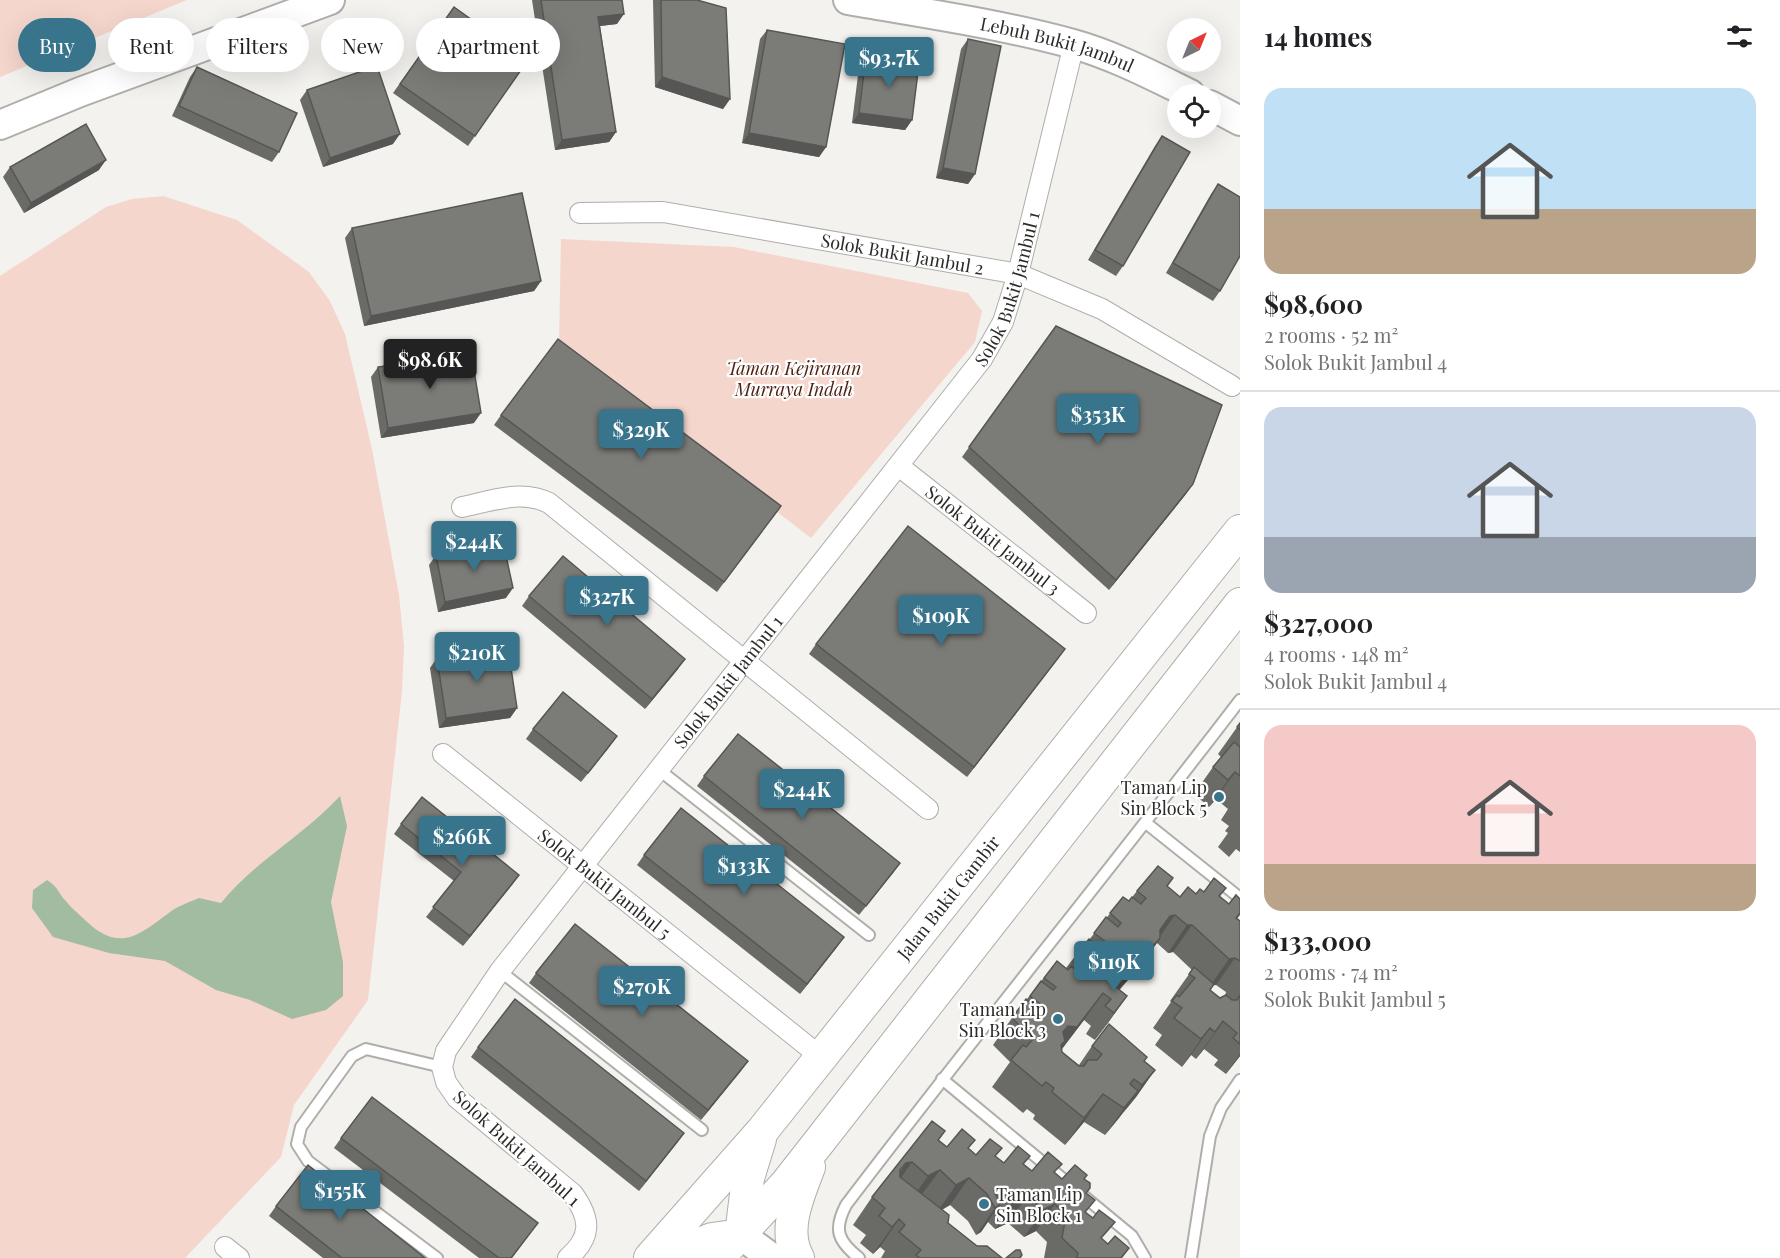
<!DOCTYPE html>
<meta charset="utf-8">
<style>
body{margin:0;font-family:"Playfair Display",serif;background:#f2f2f2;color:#202124;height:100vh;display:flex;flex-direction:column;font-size:22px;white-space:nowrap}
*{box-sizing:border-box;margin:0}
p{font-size:20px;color:#757577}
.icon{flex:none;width:33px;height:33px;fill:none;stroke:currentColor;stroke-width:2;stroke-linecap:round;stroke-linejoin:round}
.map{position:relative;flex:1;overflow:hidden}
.drawer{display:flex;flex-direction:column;background:#fff;width:540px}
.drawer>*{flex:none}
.hud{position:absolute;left:18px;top:18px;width:570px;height:54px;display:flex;gap:12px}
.needle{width:39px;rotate:43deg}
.fabs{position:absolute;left:1167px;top:18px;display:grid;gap:12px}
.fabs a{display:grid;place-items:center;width:54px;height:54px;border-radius:50%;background:#fff;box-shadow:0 6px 24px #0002;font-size:30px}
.price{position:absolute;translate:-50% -51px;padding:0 14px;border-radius:6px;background:#38748b;color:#fff;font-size:20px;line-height:39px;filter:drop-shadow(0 2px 3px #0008)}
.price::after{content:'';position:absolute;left:50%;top:36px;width:18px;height:14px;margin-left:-9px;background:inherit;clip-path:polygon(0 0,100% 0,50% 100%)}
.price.selected{background:#222;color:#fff}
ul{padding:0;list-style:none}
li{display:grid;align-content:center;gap:12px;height:318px;padding:0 24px}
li+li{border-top:2px solid #e0e0e0}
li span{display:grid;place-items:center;height:186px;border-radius:18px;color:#555}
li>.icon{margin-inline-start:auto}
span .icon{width:108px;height:108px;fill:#fffc;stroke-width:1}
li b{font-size:26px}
h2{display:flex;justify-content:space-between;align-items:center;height:72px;padding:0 24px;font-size:26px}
.chip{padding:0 21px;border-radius:27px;background:#fff;box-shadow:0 6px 24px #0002;font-size:21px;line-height:54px}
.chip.selected{background:#38748b;color:#fff}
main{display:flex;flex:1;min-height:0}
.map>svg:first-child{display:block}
</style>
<main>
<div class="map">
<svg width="1240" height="1258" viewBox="0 0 1240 1258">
<rect width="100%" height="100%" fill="#f3f2ee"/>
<g fill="#f4d6cd">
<polygon points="0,0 187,0 0,77"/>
<polygon points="163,196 237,220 309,272 330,301 345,334 372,449 399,595 404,646 402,691 368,1000 294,1105 281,1157 185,1258 0,1258 0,276 106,207 132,199"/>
<polygon points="561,239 734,247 968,293 982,311 975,342 811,538 559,344"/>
</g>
<path fill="#a2bca2" d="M340 796 347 826 331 902 343 962V996L326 1010 292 1019 250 1000 216 990 165 961 109 953 53 937 32 908 33 890 47 880C59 888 57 891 65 900 71 908 79 914 85 920 119 953 138 936 170 912 178 906 190 902 199 898L221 903C255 861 303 836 340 796Z"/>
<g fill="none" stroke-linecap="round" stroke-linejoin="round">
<defs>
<g id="lane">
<polyline points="658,769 869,935"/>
<polyline points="1146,823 1240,898"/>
<polyline points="500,971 702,1130"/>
<polyline points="942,1079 1132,1236 1145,1258"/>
<polyline points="437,1258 308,1161 297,1144 301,1127 352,1056 366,1049 442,1067"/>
<path d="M859 1258C838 1241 833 1230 846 1205 975 1035 1110 870 1240 700"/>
<polyline points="1191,1258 1210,1136 1221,1108 1240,1080"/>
</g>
<g id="street">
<path id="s1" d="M580 213 663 212 1018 274 1102 309 1232 386"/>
<path id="s2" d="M900 467 1086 613"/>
<path d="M462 507C491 501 522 489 549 503L928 809"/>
<path id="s3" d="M443 754 821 1057"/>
<polyline points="225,1247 239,1258"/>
<path id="s4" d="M568 1258C592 1237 591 1219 573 1194L457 1098 446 1082 442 1067 446 1051 500 971 982 359 1003 322 1018 274 1074 44"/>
</g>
<g id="secondary">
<path id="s5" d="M848 0C923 13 1000 24 1073 44 1113 55 1153 76 1190 94"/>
<polyline points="1210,105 1240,121"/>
<polyline points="0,125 80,92 330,0"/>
<polyline points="741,1235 772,1258"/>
</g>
<g id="primary">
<polyline points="741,1235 748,1178 760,1139"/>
<path id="s6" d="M650 1258 763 1130 1240 531"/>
<polyline points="666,1258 712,1239 741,1235"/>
<polyline points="718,1258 786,1184 1240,604"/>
<path d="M798 1258C782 1230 799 1194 809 1167"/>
</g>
</defs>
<use href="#lane" stroke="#b0aeaa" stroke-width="14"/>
<use href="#street" stroke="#b0aeaa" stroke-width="22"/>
<use href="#secondary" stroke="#b0aeaa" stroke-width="32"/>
<use href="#primary" stroke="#b0aeaa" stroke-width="34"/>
<use href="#lane" stroke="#fff" stroke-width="10"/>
<use href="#street" stroke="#fff" stroke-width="20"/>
<use href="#secondary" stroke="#fff" stroke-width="28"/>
<use href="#primary" stroke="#fff" stroke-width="32"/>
</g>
<g fill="#6a6b67" fill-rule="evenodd">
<polygon points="532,0 622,0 617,24 600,26 616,132 609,142 555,150"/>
<polygon points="653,0 697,0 730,99 723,109 655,87"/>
<polygon points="454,7 528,60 468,146 393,93"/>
<polygon points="767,30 826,147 819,157 742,143 760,39"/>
<polygon points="968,39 975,174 968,184 936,178 961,49"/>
<polygon points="866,57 912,120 905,130 852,123 859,67"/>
<polygon points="197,67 279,152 272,162 172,116 190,77"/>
<polygon points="307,90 393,144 323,167 300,100"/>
<polygon points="1162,136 1123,266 1116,276 1088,260 1155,146"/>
<polygon points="10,167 99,170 24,213 3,177"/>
<polygon points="1218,184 1220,291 1213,301 1166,273 1211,194"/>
<polygon points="352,228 541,281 534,291 364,326 345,238"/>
<polygon points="1056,326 1186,494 1109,590 962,457"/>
<polygon points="378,367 474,423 381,438 371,377"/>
<polygon points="501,415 781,506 717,592 494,425"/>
<polygon points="436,555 506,598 438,612 429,565"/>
<polygon points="529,596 678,669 645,709 522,606"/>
<polygon points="816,644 1065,649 967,777 809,654"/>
<polygon points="437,658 517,708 510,718 439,728 430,668"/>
<polygon points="1240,723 1240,852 1236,849 1229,857 1218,847 1228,833 1225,831 1229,826 1221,820 1228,809 1216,799 1209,807 1194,794 1213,767 1221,757 1218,754"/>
<polygon points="533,729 610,746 581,782 526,739"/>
<polygon points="704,776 900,863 859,915 697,786"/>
<polygon points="401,824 519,875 463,946 426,917 454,881 394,834"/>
<polygon points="644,855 837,947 800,994 637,865"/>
<path d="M1173 878 1167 886 1180 897 1226 888 1220 896 1229 904 1240 899V915L1237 919 1240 921V1056L1226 1074 1214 1065 1218 1060 1204 1049 1196 1059 1191 1055 1182 1067 1155 1045 1162 1035 1153 1028 1171 1002 1170 1001 1192 970 1173 952 1168 953 1157 943 1141 965 1119 990 1127 996 1095 1040 1086 1034 1091 1026 1084 1020 1062 1049V1052L1079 1065 1092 1046 1144 1061 1155 1070 1136 1097 1105 1135 1084 1122 1065 1145 1033 1119 1035 1115 1027 1109 1023 1113 992 1087 1010 1062 993 1045 1012 1018 1057 961 1066 968 1076 955 1089 940 1123 897 1129 901 1137 891ZM1213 985H1216L1226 992 1225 996 1220 998 1210 990Z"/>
<polygon points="536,973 748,1061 701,1120 529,983"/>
<polygon points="478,1047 684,1133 639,1191 471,1057"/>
<polygon points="945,1131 939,1140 947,1147 969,1149 976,1155 996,1157 1004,1163 1024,1164 1032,1171 1055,1173 1062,1179 1084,1179 1086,1193 1086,1212 1103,1240 1108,1244 1129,1248 1122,1258 1044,1258 1047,1242 1036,1231 1024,1237 1008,1223 995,1229 988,1222 981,1232 976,1235 968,1221 950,1205 942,1210 948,1223 977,1246 1002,1258 881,1258 885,1251 880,1247 873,1254 860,1243 866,1235 853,1225 872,1197"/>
<polygon points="341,1138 538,1223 512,1258 479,1258 334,1148"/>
<polygon points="276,1206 425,1258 323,1258 269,1216"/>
</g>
<g fill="#565754">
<polygon points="624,14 617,24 591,27 598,17"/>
<polygon points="662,77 730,99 723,109 655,87"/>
<polygon points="859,113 912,120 905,130 852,123"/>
<polygon points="616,132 609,142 555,150 562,140"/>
<polygon points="749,133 826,147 819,157 742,143"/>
<polygon points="400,134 393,144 323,167 330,158"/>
<polygon points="106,160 99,170 24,213 31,203"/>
<polygon points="943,168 975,174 968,184 936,178"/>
<polygon points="541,281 534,291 364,326 371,316"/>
<polygon points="481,413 474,423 381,438 388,428"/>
<polygon points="1193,484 1186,494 1109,590 1116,580"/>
<polygon points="513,588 506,598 438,612 445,602"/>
<polygon points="1065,649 1058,659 967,777 974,767"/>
<polygon points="685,659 678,669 645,709 652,699"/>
<polygon points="517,708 510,718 439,728 446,718"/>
<polygon points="617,736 610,746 581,782 588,773"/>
<polygon points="1235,772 1216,799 1209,807 1228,780"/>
<polygon points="900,863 893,873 859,915 866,906"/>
<polygon points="519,875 512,885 463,946 470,936"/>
<polygon points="1175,915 1156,942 1140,957 1170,916"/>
<polygon points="1187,925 1192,925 1173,952 1168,953"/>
<polygon points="844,937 837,947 800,994 807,984"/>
<polygon points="1160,938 1141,965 1107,1004 1117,988"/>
<polygon points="1235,958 1216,985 1210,986 1229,959"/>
<polygon points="1103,993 1084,1020 1058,1054 1063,1032"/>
<polygon points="1127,996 1108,1023 1095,1040 1114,1013"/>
<polygon points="1223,1021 1204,1049 1196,1059 1215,1032"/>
<polygon points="1210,1028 1191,1055 1182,1067 1201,1039"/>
<polygon points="1240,1054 1240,1056 1226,1074"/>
<polygon points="748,1061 741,1071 701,1120 708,1110"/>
<polygon points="1155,1070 1136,1097 1123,1113 1142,1085"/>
<polygon points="1138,1091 1119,1118 1105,1135 1124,1108"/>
<polygon points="1103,1094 1084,1122 1065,1145 1084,1118"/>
<polygon points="684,1133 677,1143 639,1191 646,1181"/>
<polygon points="912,1162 893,1189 881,1197 906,1163"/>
<polygon points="940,1170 920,1197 909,1203 928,1176"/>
<polygon points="969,1178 950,1205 937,1212 956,1185"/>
<polygon points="1027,1196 1008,1223 995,1229 1014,1201"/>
<polygon points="1000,1204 981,1232 976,1235 995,1208"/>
<polygon points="1055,1204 1036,1231 1024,1237 1043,1210"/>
<polygon points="899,1219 880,1247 873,1254 892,1227"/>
</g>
<g fill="#7b7c78" stroke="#565754" stroke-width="1.5">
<polygon points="541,0 622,0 624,14 598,17 616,132 562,140"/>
<polygon points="661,0 697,0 726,8 730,99 662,77"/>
<polygon points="454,7 528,60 475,136 400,84"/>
<polygon points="767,30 845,44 826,147 749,133"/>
<polygon points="968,39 1001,46 975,174 943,168"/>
<polygon points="866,57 919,64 912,120 859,113"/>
<polygon points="377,66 400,134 330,158 307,90"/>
<polygon points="197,67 297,113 279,152 179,106"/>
<polygon points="86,124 106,160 31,203 10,167"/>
<polygon points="1162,136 1190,152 1123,266 1095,250"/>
<polygon points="1218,184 1240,197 1240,256 1220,291 1173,263"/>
<polygon points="522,193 541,281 371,316 352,228"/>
<polygon points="1056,326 1222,405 1193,484 1116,580 969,447"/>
<polygon points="558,339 781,506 724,582 501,415"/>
<polygon points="471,352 481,413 388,428 378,367"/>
<polygon points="908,526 1065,649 974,767 816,644"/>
<polygon points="503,542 513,588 445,602 436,555"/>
<polygon points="563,556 685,659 652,699 529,596"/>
<polygon points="508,648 517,708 446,718 437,658"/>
<polygon points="563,692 617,736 588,773 533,729"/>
<polygon points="1240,723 1240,730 1237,727"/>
<polygon points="738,734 900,863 866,906 704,776"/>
<polygon points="1234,742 1240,747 1240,776 1235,772 1228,780 1213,767"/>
<polygon points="422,797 519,875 470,936 433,907 461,872 401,824"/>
<polygon points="681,808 844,937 807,984 644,855"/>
<polygon points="1158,866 1173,878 1167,886 1180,897 1188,887 1196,894 1200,889 1204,892 1214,878 1226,888 1219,896 1229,904 1236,895 1240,899 1240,913 1236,918 1240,921 1240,961 1235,958 1229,959 1192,925 1187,925 1175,915 1170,916 1160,930 1160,938 1117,988 1127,996 1114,1013 1105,1006 1111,999 1103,993 1077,1027 1068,1026 1063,1032 1065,1041 1061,1045 1062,1052 1079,1066 1084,1066 1088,1060 1097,1060 1102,1054 1092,1046 1109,1024 1147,1057 1144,1061 1155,1070 1142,1085 1134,1079 1130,1084 1138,1091 1124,1108 1103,1094 1084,1118 1052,1092 1054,1088 1046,1082 1042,1086 1011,1060 1023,1045 1026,1047 1033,1039 1012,1018 1026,999 1038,1009 1041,1005 1030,996 1041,981 1053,990 1056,987 1044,978 1057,961 1068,970 1071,966 1079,973 1086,964 1076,955 1089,939 1100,948 1106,942 1094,933 1106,917 1118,927 1121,923 1110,913 1123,897 1129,901 1132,897 1141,904 1146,898 1137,891"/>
<polygon points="575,924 748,1061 708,1110 536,973"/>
<polygon points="1194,967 1214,984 1210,990 1220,998 1226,995 1232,1000 1237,1000 1240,995 1240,1044 1233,1038 1237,1033 1223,1021 1215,1032 1210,1028 1201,1039 1174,1018 1182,1008 1172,1001 1177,995 1179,997 1195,978 1189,974"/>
<polygon points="515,999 684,1133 646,1181 478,1047"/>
<polygon points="372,1097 538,1223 511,1258 499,1258 341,1138"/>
<polygon points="932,1121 945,1131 938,1140 947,1147 962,1129 975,1140 968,1148 976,1155 990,1139 1002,1148 995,1156 1004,1163 1018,1146 1030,1156 1023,1164 1032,1171 1048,1152 1062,1164 1054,1172 1062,1179 1075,1165 1087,1175 1084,1179 1090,1183 1090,1188 1086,1193 1095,1200 1085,1212 1093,1218 1099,1210 1115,1222 1101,1238 1108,1244 1115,1236 1129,1248 1121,1258 1077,1258 1078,1253 1062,1238 1066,1215 1055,1204 1043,1210 1027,1196 1014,1201 998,1187 994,1191 1000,1204 995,1208 987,1194 969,1178 956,1185 940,1170 928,1176 912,1162 906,1163 900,1170 900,1177 949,1215 948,1223 977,1246 987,1246 1002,1258 920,1258 916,1255 921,1250 899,1232 905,1225 899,1219 892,1227 879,1216 885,1208 872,1197"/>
<polygon points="308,1165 425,1258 342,1258 276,1206"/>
<polygon points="1016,1250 1020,1250 1022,1255 1020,1258 1006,1258"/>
</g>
<g fill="#38748b" stroke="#fff" stroke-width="2">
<circle cx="1219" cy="797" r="6"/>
<circle cx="1058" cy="1019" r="6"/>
<circle cx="984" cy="1204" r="6"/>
</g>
<g text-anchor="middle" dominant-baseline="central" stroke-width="4.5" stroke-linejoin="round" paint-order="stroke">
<g font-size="18" fill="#2b2b29" stroke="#fff">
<text stroke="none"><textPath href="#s5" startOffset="214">Lebuh Bukit Jambul</textPath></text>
<text stroke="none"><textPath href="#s1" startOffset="326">Solok Bukit Jambul 2</textPath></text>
<text stroke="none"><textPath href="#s4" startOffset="1226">Solok Bukit Jambul 1</textPath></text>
<text stroke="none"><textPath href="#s2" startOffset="118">Solok Bukit Jambul 3</textPath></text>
<text stroke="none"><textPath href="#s4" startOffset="740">Solok Bukit Jambul 1</textPath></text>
<text stroke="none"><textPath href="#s3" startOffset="207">Solok Bukit Jambul 5</textPath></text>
<text stroke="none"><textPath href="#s6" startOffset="468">Jalan Bukit Gambir</textPath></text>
<text transform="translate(517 1148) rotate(42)">Solok Bukit Jambul 1</text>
</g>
<g font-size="18" font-style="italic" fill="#4d1d0e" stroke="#fff">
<text x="794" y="368">Taman Kejiranan<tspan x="794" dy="21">Murraya Indah</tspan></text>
</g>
<g font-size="18" fill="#2b2b29" stroke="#fff" text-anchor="end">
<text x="1207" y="787">Taman Lip<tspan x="1207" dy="21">Sin Block 5</tspan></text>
<text x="1046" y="1009">Taman Lip<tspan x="1046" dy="21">Sin Block 3</tspan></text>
<text x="996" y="1194" text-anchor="start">Taman Lip<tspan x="996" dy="21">Sin Block 1</tspan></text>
</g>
</g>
</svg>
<div class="fabs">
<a><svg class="needle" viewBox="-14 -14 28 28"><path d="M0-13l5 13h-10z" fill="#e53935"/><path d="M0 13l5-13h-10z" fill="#757577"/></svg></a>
<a><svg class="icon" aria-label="locate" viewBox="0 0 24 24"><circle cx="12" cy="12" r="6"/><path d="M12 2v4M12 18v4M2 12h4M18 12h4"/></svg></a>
</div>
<b class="price" style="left:889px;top:88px">$93.7K</b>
<b class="price selected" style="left:430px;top:390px">$98.6K</b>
<b class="price" style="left:1098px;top:445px">$353K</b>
<b class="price" style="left:641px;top:460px">$329K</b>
<b class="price" style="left:474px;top:572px">$244K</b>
<b class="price" style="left:607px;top:627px">$327K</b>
<b class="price" style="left:941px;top:646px">$109K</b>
<b class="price" style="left:477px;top:683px">$210K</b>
<b class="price" style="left:802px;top:820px">$244K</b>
<b class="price" style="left:462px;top:867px">$266K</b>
<b class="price" style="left:744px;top:896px">$133K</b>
<b class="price" style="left:1114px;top:992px">$119K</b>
<b class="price" style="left:642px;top:1017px">$270K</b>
<b class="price" style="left:340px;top:1221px">$155K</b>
<div class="hud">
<a class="chip selected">Buy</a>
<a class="chip">Rent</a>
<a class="chip">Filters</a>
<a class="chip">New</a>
<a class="chip">Apartment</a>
</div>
</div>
<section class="drawer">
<h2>14 homes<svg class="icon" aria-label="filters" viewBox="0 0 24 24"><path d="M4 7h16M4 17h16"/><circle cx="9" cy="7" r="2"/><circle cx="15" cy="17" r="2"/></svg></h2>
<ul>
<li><span style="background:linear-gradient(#bfe0f5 65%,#b9a48a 0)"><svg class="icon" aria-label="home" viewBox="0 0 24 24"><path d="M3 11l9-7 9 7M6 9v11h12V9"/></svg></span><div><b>$98,600</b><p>2 rooms · 52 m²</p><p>Solok Bukit Jambul 4</p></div></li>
<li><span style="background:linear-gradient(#c9d6e8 70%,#9aa5b1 0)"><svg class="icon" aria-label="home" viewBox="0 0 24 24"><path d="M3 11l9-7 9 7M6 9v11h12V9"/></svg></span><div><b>$327,000</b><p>4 rooms · 148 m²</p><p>Solok Bukit Jambul 4</p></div></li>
<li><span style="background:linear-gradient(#f6c9c9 75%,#b9a48a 0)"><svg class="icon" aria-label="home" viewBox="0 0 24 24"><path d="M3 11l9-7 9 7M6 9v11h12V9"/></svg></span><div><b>$133,000</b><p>2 rooms · 74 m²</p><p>Solok Bukit Jambul 5</p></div></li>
</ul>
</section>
</main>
